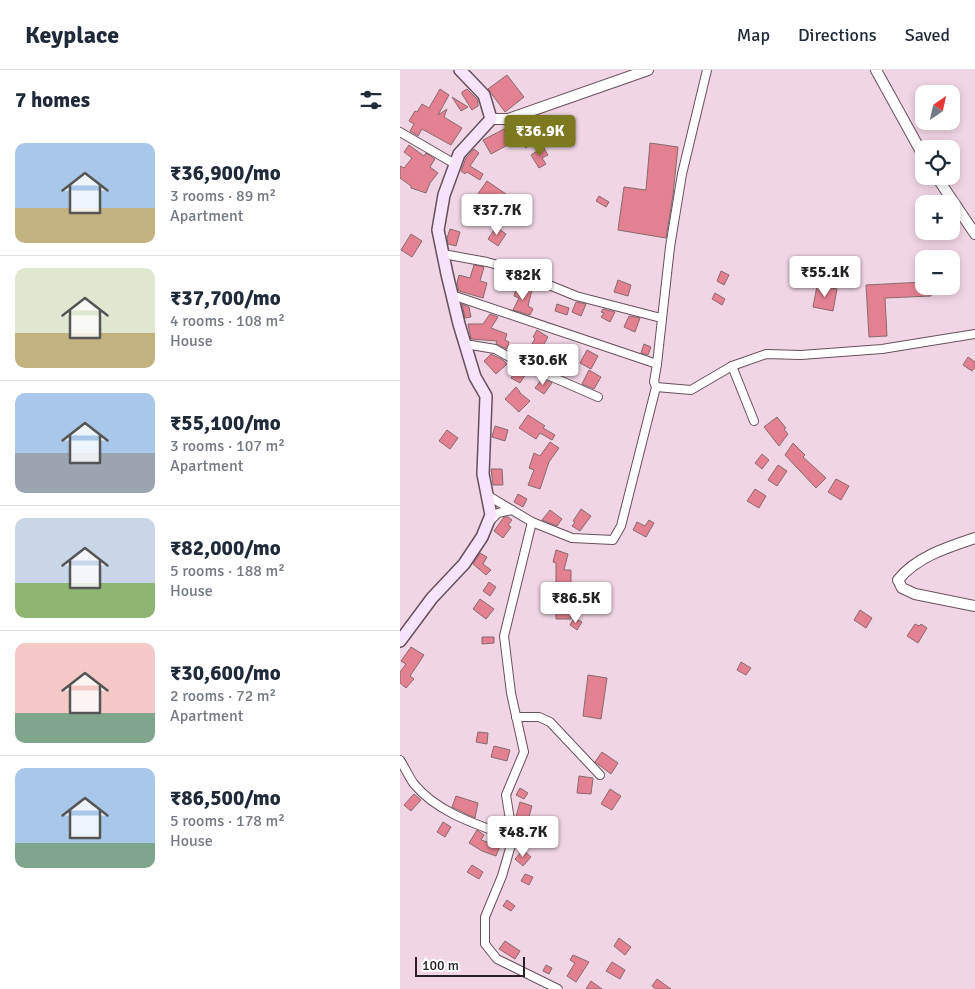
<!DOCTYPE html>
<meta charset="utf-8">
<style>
body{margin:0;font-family:Signika,sans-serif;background:#f6f6f7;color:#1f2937;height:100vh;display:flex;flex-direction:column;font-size:19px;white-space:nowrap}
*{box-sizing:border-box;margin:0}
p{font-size:16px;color:#747a83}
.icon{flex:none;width:28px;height:28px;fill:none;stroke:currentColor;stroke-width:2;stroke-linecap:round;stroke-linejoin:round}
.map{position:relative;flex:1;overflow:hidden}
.drawer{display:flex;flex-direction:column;background:#fff;width:400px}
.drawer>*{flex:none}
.needle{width:32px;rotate:34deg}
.buttons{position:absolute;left:515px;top:15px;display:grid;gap:10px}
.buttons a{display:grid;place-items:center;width:45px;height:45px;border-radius:10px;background:#fff;box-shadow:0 2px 8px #0003;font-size:25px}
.scale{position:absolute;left:15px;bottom:12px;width:110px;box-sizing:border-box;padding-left:5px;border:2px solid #291f25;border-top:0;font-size:14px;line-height:18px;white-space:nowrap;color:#291f25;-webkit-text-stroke:4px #fff;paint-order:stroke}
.price{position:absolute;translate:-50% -42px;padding:0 11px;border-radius:5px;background:#fff;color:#222;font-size:16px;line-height:32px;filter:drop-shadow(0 1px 2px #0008)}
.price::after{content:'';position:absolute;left:50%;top:30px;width:15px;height:11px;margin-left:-8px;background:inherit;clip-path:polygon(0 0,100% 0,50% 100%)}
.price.on{background:#7d791f;color:#fff}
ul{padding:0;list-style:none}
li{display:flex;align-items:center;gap:15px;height:125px;padding:0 15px}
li+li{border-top:1px solid #e0e1e3}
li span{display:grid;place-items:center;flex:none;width:140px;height:100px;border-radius:10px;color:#555}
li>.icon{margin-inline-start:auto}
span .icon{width:60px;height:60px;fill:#fffc;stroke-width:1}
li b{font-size:21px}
h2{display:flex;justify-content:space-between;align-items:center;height:60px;padding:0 15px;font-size:21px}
header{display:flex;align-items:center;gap:30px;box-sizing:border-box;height:70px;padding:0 25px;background:#fff;border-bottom:1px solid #e0e1e3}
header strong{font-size:24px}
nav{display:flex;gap:28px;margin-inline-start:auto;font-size:18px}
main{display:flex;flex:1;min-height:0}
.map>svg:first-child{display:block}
</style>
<header>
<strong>Keyplace</strong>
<nav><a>Map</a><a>Directions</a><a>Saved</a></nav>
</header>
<main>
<section class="drawer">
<h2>7 homes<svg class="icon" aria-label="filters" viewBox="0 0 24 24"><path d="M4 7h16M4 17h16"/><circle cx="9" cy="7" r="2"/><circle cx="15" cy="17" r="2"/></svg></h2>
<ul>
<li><span style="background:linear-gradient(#a9c7e8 65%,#c2b280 0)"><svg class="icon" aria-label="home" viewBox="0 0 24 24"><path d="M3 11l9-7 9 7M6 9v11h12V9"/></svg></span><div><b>₹36,900/mo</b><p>3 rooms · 89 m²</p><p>Apartment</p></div></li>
<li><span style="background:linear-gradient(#dfe7d0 65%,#c2b280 0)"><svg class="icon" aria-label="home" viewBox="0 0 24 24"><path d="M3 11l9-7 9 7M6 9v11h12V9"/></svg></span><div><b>₹37,700/mo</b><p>4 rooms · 108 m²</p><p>House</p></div></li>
<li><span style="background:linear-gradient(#a9c7e8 60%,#9aa5b1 0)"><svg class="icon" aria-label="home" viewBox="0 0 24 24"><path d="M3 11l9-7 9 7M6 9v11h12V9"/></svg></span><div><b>₹55,100/mo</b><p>3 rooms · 107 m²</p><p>Apartment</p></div></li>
<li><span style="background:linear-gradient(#c9d6e8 65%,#8fb573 0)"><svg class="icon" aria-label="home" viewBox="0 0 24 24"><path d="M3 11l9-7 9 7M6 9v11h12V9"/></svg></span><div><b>₹82,000/mo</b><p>5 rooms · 188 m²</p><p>House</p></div></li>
<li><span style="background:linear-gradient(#f6c9c9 70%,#7fa58c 0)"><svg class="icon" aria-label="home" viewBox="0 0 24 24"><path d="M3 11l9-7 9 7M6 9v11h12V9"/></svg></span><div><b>₹30,600/mo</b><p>2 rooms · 72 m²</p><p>Apartment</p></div></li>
<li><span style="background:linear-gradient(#a9c7e8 75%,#7fa58c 0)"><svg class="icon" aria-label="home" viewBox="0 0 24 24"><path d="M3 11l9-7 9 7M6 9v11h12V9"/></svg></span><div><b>₹86,500/mo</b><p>5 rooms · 178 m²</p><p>House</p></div></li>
</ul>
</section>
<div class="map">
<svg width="575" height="919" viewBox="0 0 575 919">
<rect width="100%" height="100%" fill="#f1d5e4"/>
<g fill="#e38091" stroke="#876b6e">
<polygon points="107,5 124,27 105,42 88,19"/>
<polygon points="40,19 49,25 38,45 47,39 44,47 62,58 51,75 22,59 18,66 10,61 14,54 9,51 15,41 17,42 22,34 29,38"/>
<polygon points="67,19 77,29 78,32 78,36 72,40 62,24 62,22"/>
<polygon points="52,27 68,37 61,41"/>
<polygon points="124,51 129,55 122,65 131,72 126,78 117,70 91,84 83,70 104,59 108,66 119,52"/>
<polygon points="250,73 278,77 273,125 266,168 218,160 224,117 246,120"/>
<polygon points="9,75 24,86 26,83 35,89 30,97 38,103 30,113 26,123 11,118 11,116 0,108 0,96 4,98 12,88 4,82"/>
<polygon points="143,77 148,85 142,88 146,94 139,98 131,85"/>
<polygon points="74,79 79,83 70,96 83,104 80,110 67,102 65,104 61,101 66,88"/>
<polygon points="87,111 106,124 94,142 75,128"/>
<polygon points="199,126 209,132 206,137 196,131"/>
<polygon points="124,137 132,140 129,149 121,146"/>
<polygon points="96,157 106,164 98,176 88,169"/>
<polygon points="50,159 60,162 56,176 48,174 47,168"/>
<polygon points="11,164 22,171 12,187 1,180"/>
<polygon points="138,193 146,198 141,206 132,202"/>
<polygon points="74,195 84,197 80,211 87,213 83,228 59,221 57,213 59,205 70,208"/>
<polygon points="393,197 411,202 409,210 391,204"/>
<polygon points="321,201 329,205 324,215 317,211"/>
<polygon points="218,210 231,215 228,226 214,222"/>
<polygon points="524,212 524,216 541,216 541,223 531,223 531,226 485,228 487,266 469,267 466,215"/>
<polygon points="117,216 132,220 128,236 133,239 130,245 113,240 119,228 114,226"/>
<polygon points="417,216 437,219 433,241 413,237"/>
<polygon points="315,223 325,229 322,235 312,229"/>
<polygon points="176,232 186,234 181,246 172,242"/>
<polygon points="62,234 69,237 71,247 65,248"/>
<polygon points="157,234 169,238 167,245 155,241"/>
<polygon points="203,239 215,242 210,252 201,247 204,243 201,242"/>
<polygon points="90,244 98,247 91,258 107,264 105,270 109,272 107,279 96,274 97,271 71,269 68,254 83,254"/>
<polygon points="229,246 240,248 235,262 224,257"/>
<polygon points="137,260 148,267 133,293 123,288 135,269 133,267"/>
<polygon points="244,274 251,277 248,285 241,283"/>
<polygon points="187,280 198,286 191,299 180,293"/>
<polygon points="91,284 103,290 107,294 96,304 84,291"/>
<polygon points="151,285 158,290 151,300 144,296"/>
<polygon points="568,287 575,292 575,297 572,301 563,295"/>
<polygon points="117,298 127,302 120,313 111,308"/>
<polygon points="189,300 201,307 194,319 182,314"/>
<polygon points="142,309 152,313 144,324 135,318"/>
<polygon points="116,317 120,322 120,323 130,331 119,342 105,329"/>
<polygon points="128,345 145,356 143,358 155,365 152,370 140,363 136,369 119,358"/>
<polygon points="377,347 386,358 384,359 388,364 379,376 364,357"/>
<polygon points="95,356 108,360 105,371 92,367"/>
<polygon points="47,360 58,368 50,379 39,371"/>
<polygon points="150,372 159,378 149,392 140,419 128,415 134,400 129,398 134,383 140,386"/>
<polygon points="393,373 405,385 403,387 426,408 416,418 385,385"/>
<polygon points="362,384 369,390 362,399 355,393"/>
<polygon points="378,395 387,401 377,416 368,410"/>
<polygon points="91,399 102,399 103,415 93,415"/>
<polygon points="436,409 449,416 441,430 428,422"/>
<polygon points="355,419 366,426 359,438 347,431"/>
<polygon points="118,424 127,429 123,437 114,432"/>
<polygon points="181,439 191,446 180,461 172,456 175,452 173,451"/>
<polygon points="150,440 162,449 157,456 142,450"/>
<polygon points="104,447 108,447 112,450 108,455 111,457 103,468 94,461"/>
<polygon points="249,450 254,453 246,467 233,460 237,452 245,456"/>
<polygon points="156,480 168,484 164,500 171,500 171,549 156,549 156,493 153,492"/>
<polygon points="80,483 87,487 83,494 91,500 86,505 73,494"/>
<polygon points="89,512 96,517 90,526 83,521"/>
<polygon points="80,529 94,539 86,549 73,539"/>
<polygon points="460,540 472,548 466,558 454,550"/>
<polygon points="174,548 182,552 177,560 170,555"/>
<polygon points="515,554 519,556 521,554 527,558 518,573 507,566"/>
<polygon points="82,567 94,567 94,573 82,574"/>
<polygon points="11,577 24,585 10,606 14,609 6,618 0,613 0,602 6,594 1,591"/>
<polygon points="341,592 351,598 346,605 337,600"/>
<polygon points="188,605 207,608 201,649 183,646"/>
<polygon points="78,662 88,663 87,674 76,672"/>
<polygon points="94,676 110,680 107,691 91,687"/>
<polygon points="202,682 218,693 211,704 195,692"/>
<polygon points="179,706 193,708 191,724 177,723"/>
<polygon points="120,718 128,723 124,729 116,725"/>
<polygon points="210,719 221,726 212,740 201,734"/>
<polygon points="14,724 21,730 11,741 4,735"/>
<polygon points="56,726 78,733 75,748 52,737"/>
<polygon points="120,732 132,736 126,757 137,761 134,772 119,768 118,762 121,749 116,747"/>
<polygon points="43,752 51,757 45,767 37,762"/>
<polygon points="77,760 84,765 81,770 100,776 96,786 82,781 69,773"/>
<polygon points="123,780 131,787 123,796 115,789"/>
<polygon points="72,795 83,802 79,809 67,802"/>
<polygon points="125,804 133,807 129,815 121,811"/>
<polygon points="107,830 115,836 111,841 103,836"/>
<polygon points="219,868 231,877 225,885 214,876"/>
<polygon points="105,871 120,881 115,889 99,879"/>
<polygon points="173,885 189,892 176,912 167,906 175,893 170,890"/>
<polygon points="212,892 225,900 220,909 206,901"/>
<polygon points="146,895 152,898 149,904 143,901"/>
<polygon points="257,909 271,919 256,919 252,916"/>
<polygon points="191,911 202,919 186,919"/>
</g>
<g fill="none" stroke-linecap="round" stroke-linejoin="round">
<defs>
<g id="minor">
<polyline points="0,62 55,94"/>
<polyline points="43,184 87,192 105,197 176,226 261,248"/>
<polyline points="52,225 257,294"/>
<polyline points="65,274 95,279 118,292 198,327"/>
<polyline points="332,296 354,351"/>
<polyline points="256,317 291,320 332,296 366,284 401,285 482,279 575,264"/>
<polyline points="87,425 132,452 104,566 111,623 124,682 106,725 113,768 102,806 85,847 85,874 97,889 158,919"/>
<polyline points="90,451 98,443 112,440"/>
<polyline points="132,452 172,468 213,470 221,456 256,317 254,312 257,294 270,177 282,104 307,0"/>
<polyline points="116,647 139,647 150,652 200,705"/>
<path d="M0 690C5 698 9 707 14 714 39 744 79 755 113 768"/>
</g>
<g id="tertiary">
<polyline points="476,0 524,87"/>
<polyline points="91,49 108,49 248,0"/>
<polyline points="536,106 575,164"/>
<path d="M575 468C548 477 516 487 498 510L502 518 515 524 575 536"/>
</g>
<polyline id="secondary" points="0,571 32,528 64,494 82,467 91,445 83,404 86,326 75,307 59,254 47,204 38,160 44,125 59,84 91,49 84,25 60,0"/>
</defs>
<use href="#minor" stroke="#67505c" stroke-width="10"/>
<use href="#tertiary" stroke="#67505c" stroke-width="12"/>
<use href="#secondary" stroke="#67505c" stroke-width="14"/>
<use href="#minor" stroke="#fff" stroke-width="8"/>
<use href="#tertiary" stroke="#fff" stroke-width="10"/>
<use href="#secondary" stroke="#f8e3fc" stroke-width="11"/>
</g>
</svg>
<div class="buttons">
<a><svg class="needle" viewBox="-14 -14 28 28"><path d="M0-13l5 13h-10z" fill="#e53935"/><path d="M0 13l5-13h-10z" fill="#747a83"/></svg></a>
<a><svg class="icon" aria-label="locate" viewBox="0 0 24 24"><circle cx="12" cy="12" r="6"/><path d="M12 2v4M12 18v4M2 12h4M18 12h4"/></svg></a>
<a>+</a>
<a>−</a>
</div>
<div class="scale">100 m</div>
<b class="price on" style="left:140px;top:87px">₹36.9K</b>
<b class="price" style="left:97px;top:166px">₹37.7K</b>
<b class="price" style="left:425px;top:228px">₹55.1K</b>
<b class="price" style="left:123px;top:231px">₹82K</b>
<b class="price" style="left:143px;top:316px">₹30.6K</b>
<b class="price" style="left:176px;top:554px">₹86.5K</b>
<b class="price" style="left:123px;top:788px">₹48.7K</b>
</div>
</main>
